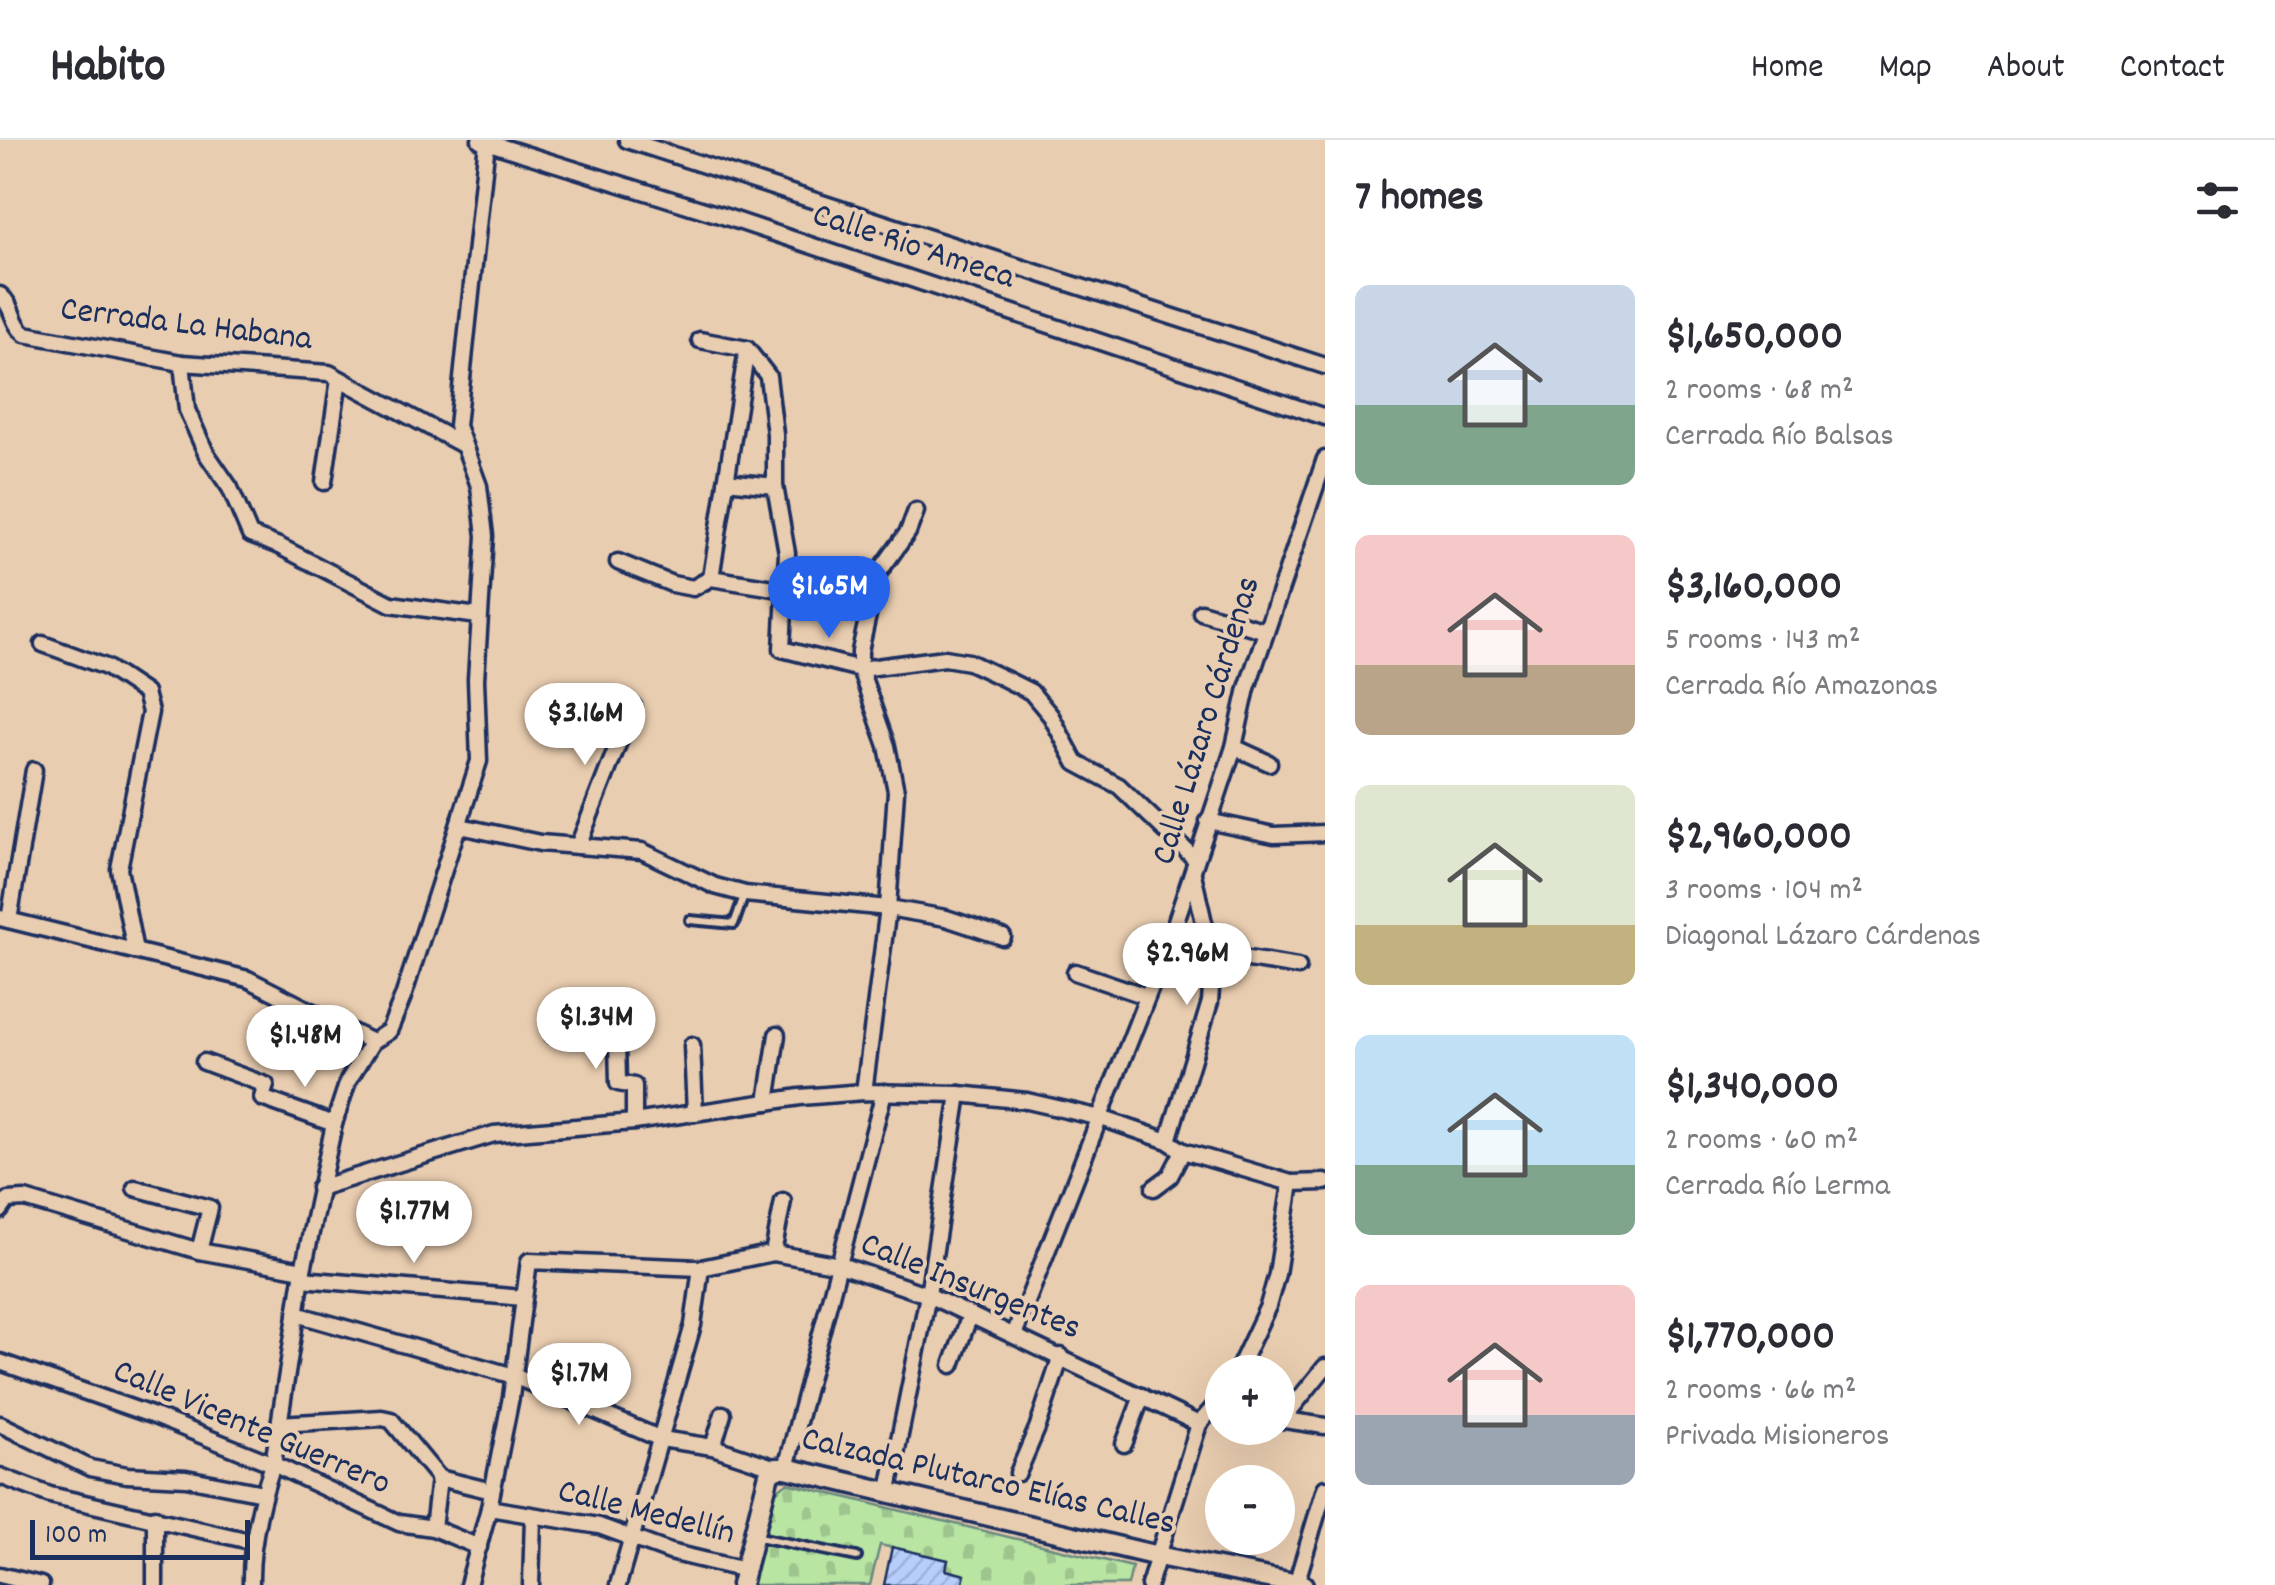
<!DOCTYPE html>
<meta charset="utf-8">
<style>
body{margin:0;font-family:Dekko,sans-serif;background:#f7f7f7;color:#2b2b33;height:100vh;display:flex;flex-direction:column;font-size:38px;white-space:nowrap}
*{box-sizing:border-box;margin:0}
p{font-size:32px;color:#7c7c81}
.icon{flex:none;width:55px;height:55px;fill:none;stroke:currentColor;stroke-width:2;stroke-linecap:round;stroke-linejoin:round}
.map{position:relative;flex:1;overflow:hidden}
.panel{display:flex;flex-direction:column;background:#fff;width:950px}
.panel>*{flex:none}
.buttons{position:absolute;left:1205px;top:1215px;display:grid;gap:20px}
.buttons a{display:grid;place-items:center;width:90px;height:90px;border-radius:50%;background:#fff;box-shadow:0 10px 40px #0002;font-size:50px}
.scale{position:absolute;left:30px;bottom:25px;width:220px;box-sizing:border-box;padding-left:10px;border:5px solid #1b2f5e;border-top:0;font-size:28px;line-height:35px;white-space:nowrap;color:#1b2f5e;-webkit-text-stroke:8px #e9cdb0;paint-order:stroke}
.price{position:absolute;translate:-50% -85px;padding:0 22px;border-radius:35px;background:#fff;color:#222;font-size:32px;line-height:65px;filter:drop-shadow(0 2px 5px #0008)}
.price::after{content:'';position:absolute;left:50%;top:60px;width:30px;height:22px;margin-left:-15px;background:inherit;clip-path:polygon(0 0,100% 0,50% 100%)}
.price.current{background:#2563eb;color:#fff}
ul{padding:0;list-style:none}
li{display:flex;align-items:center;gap:30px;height:250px;padding:0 30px}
li span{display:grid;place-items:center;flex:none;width:280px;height:200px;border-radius:15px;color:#555}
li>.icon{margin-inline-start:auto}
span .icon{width:120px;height:120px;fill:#fffc;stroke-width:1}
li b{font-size:42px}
h2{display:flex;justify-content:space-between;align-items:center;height:120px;padding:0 30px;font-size:42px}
header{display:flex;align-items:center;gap:60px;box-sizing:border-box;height:140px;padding:0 50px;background:#fff;border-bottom:2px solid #e1e1e2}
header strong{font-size:48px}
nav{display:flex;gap:55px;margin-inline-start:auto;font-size:35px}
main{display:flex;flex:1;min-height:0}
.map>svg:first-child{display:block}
</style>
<header>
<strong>Habito</strong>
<nav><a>Home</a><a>Map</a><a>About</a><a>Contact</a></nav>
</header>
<main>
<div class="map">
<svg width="1325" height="1445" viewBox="0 0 1325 1445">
<defs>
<pattern id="cemetery-stones" width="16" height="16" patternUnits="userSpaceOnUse" patternTransform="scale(2.5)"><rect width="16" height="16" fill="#b8e5a2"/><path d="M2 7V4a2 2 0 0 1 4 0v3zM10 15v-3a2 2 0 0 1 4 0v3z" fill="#9ec58e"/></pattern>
<pattern id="building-hatch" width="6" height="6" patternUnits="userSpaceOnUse" patternTransform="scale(2.5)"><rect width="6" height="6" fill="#b7cefc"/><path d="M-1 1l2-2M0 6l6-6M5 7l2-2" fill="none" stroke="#9db1da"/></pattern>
</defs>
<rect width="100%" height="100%" fill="#e9cdb0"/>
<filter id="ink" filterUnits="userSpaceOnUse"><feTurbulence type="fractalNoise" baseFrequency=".01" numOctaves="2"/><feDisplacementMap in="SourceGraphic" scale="20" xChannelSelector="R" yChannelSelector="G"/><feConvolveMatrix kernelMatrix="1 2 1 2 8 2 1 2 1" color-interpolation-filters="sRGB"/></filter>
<g filter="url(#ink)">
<polygon fill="url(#cemetery-stones)" stroke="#6a8a80" stroke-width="2.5" points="787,1343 1132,1427 1128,1445 962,1445 964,1435 946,1430 948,1420 880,1405 870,1445 752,1445 774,1353"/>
<polygon fill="url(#building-hatch)" stroke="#1b2f5e" stroke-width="2.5" points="892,1407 948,1420 946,1430 965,1435 962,1445 884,1445"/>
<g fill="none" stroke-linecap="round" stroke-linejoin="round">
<defs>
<g id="service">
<polyline points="690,780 734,784 744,756"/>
<polyline points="754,1396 857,1417"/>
</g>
<g id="minor">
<polyline points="480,0 723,76 1325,277"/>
<polyline points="627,0 1325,226"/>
<path d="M0 155C14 166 11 183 25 194L182 223 329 233 463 305"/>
<polyline points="700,200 747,209 768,236 775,294 775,346 787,413 782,509 860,529 945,518 969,522 1005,539 1031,552 1051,576 1076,623 1119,646 1195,719"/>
<polyline points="182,223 187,270 206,313 230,348 250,395 279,406 391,464 478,476"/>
<polyline points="726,341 775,346"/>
<polyline points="324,342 339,239"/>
<polyline points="618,422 672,444 693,448 711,438 786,450"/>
<polyline points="711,438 747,209"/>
<polyline points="1201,472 1266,491"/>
<polyline points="43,504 106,527 145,553 150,572 119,729 135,811"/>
<polyline points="1234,607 1269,623"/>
<polyline points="1208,681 1274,695 1325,693"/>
<polyline points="460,686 540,703 642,711 715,746 745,754 888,768 946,778 1003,797"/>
<polyline points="578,706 633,566"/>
<polyline points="0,778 248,839 372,902"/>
<polyline points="9,780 34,630"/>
<polyline points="1211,813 1298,827"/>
<polyline points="1075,832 1146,856"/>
<polyline points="553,895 617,902 618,943 634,946 634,982"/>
<polyline points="692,905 695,973"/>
<polyline points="204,922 266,945 262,958 334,984"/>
<polyline points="864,952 888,768 896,651 887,606 860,529 860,511 877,435 908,392 916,371"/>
<polyline points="767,962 777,895"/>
<polyline points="1168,1001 1210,862 1213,822 1193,734"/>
<polyline points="135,1048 210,1068 199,1111"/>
<polyline points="319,1048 494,994 634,982 800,957 864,952 959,954 1027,961 1101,978 1168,1001 1183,1011 1291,1043 1325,1042"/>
<polyline points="1154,1048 1170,1036 1183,1011"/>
<polyline points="0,1071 8,1060 25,1059 199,1111 303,1130"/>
<polyline points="773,1113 783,1061"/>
<polyline points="302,1139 523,1158"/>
<polyline points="296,1174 514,1236 661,1299 713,1307 776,1328"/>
<polyline points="1014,1195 1170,799 1234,607 1247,548 1325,319"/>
<polyline points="0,1222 154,1276 273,1324 399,1383 433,1388 479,1407"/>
<polyline points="952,1225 970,1175"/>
<polyline points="1237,1232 1268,1166 1277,1134 1291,1043"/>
<polyline points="1278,1279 1325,1286"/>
<polyline points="1282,1280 1325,1227"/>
<polyline points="0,1284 90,1328 127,1335 186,1338 263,1353"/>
<polyline points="279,1284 382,1278 391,1280 439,1338 492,1351"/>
<polyline points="1124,1304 1142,1256"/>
<polyline points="713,1307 723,1274"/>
<polyline points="786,1328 884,952"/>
<polyline points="1018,1333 1038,1286 1061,1216"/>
<polyline points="0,1336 50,1355 254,1402"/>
<polyline points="889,1350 928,1155 959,954"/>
<polyline points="489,1368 599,1386 670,1412 745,1430"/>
<polyline points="155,1377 155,1445"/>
<polyline points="433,1388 439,1338"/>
<polyline points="0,1435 41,1445"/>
<polyline points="1296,1444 1325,1348"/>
<path d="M251 1445C250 1404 260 1363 273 1324L303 1130 334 984 348 941 372 902 389 891 403 857 479 621 476 539 485 396 479 346 457 286 487 2"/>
<polyline points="468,1445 489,1368 511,1257 529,1121 701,1128 773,1113 840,1125 928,1155 1199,1284"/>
<polyline points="531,1445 533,1377"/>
<polyline points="618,1445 693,1185 701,1128"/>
<polyline points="1149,1445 1199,1284 1222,1258"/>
</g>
<polyline id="secondary" points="741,1445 769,1334 776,1328 786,1328 1158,1416 1303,1445"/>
</defs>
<use href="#service" stroke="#1b2f5e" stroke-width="14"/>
<use href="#minor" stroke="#1b2f5e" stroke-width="21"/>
<use href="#secondary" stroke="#1b2f5e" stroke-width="25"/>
<use href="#service" stroke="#e9cdb0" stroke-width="6"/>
<use href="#minor" stroke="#e9cdb0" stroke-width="14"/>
<use href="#secondary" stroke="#e9cdb0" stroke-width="18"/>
</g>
</g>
<g text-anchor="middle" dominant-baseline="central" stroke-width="8" stroke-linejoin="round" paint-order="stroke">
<g font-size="35" fill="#1b2f5e" stroke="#e9cdb0">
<text transform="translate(913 108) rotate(18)">Calle Rio Ameca</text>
<text transform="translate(186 186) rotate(7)">Cerrada La Habana</text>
<text transform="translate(1208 581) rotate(-73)">Calle Lázaro Cárdenas</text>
<text transform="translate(970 1148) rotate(22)">Calle Insurgentes</text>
<text transform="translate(251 1289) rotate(23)">Calle Vicente Guerrero</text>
<text transform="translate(988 1343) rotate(13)">Calzada Plutarco Elías Calles</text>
<text transform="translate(646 1374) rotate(14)">Calle Medellín</text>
</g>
</g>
</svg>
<div class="buttons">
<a>+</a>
<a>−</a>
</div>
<div class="scale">100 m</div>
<b class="price current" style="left:829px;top:501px">$1.65M</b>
<b class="price" style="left:585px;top:628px">$3.16M</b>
<b class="price" style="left:1187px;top:868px">$2.96M</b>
<b class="price" style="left:596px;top:932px">$1.34M</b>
<b class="price" style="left:305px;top:950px">$1.48M</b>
<b class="price" style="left:414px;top:1126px">$1.77M</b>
<b class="price" style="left:579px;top:1288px">$1.7M</b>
</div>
<section class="panel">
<h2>7 homes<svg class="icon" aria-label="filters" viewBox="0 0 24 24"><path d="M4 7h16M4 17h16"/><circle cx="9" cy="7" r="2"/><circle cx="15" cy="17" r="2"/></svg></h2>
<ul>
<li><span style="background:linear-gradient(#c9d6e8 60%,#7fa58c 0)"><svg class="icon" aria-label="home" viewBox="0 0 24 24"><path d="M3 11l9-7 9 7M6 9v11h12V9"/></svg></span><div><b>$1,650,000</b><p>2 rooms · 68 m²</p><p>Cerrada Río Balsas</p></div></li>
<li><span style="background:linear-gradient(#f6c9c9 65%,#b9a48a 0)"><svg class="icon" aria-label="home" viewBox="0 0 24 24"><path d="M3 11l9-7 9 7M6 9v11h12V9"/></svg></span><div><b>$3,160,000</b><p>5 rooms · 143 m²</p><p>Cerrada Río Amazonas</p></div></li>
<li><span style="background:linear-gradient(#dfe7d0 70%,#c2b280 0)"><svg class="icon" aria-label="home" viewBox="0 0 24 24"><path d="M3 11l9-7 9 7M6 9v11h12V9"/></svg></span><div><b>$2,960,000</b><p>3 rooms · 104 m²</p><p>Diagonal Lázaro Cárdenas</p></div></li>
<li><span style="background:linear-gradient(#bfe0f5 65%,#7fa58c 0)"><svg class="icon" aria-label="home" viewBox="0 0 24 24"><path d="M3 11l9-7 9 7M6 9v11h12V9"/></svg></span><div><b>$1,340,000</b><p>2 rooms · 60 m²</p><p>Cerrada Río Lerma</p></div></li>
<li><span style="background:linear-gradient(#f6c9c9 65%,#9aa5b1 0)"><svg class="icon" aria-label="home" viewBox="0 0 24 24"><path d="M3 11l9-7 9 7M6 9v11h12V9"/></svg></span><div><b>$1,770,000</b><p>2 rooms · 66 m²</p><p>Privada Misioneros</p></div></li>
</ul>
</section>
</main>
